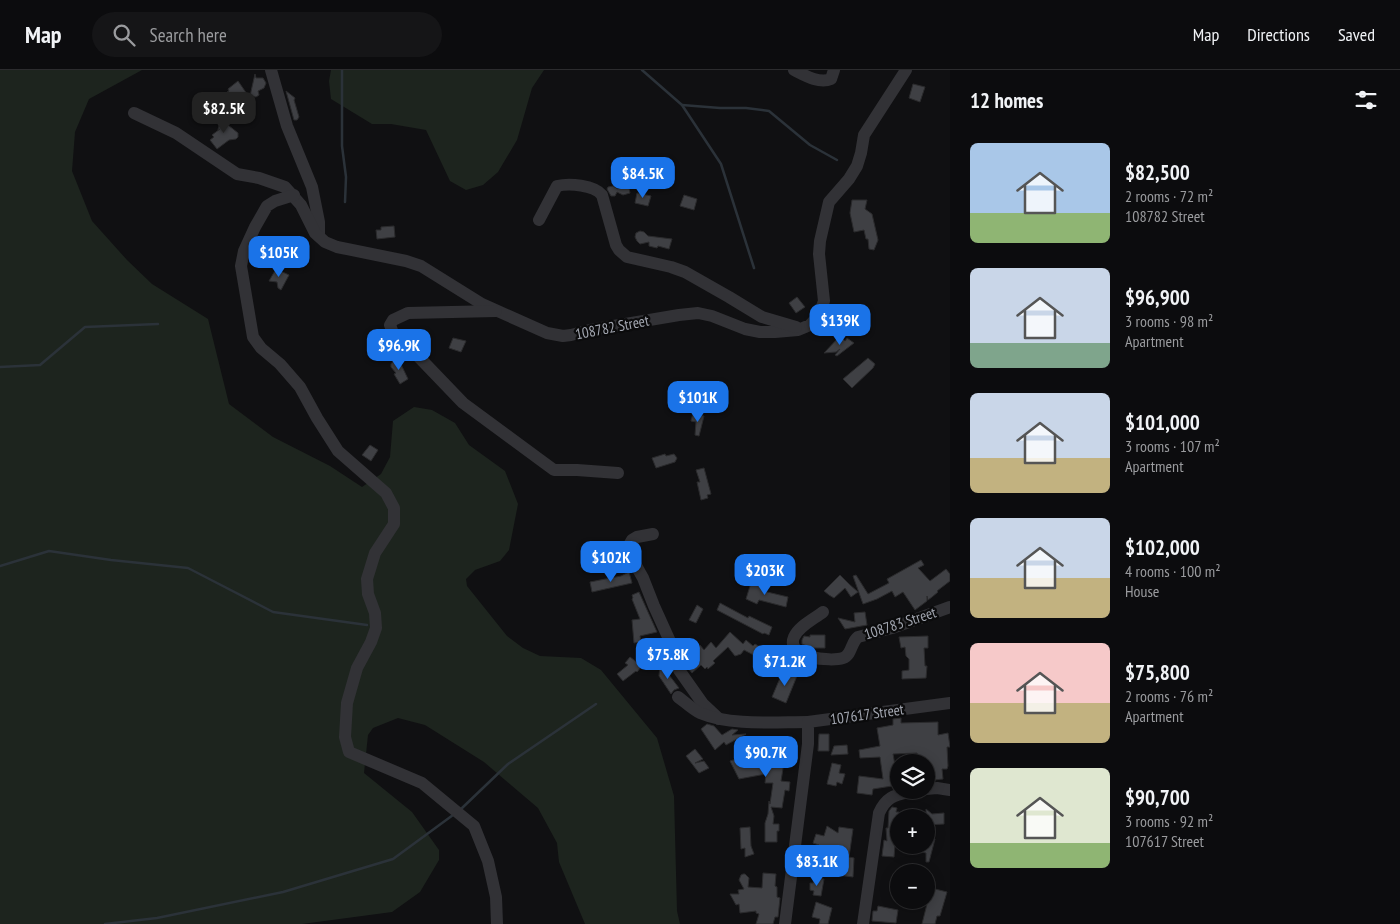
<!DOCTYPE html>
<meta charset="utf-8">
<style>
body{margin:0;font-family:"PT Sans Narrow",sans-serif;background:#151517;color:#f1f3f6;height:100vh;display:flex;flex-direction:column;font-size:19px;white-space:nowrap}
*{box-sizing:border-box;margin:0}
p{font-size:16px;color:#9a9b9e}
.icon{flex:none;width:28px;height:28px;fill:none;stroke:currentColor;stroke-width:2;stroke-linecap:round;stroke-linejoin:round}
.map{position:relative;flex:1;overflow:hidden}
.sheet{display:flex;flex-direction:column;background:#0c0c0e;width:450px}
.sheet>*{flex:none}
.buttons{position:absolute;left:890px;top:684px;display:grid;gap:10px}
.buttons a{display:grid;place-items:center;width:45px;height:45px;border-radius:50%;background:#0c0c0e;box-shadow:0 2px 12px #0003,0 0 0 1px #2c2c2e;font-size:25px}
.price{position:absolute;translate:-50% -42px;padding:0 11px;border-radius:10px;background:#1a73e8;color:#fff;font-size:16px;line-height:32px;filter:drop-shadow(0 1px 2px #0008)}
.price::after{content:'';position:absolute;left:50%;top:30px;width:15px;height:11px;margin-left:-8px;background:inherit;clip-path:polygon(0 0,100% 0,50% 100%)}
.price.selected{background:#222;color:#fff}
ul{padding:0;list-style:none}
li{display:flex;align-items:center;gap:15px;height:125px;padding:0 20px}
li span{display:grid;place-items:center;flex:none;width:140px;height:100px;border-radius:8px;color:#555}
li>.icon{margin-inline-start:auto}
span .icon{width:60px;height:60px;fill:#fffc;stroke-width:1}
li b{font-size:21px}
h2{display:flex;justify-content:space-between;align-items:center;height:60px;padding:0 20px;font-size:21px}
header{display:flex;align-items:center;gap:30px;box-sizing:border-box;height:70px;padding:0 25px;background:#0c0c0e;border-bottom:1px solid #2c2c2e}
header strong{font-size:24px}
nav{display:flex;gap:28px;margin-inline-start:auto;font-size:18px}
.search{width:350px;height:45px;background:#151517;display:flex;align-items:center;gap:12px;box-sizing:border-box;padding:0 18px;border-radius:28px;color:#9a9b9e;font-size:19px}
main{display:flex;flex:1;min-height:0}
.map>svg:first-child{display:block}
</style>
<header>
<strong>Map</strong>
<div class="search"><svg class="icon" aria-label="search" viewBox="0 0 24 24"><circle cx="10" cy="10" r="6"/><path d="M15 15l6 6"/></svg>Search here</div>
<nav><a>Map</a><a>Directions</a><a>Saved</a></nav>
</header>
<main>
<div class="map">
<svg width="950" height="854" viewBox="0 0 950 854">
<rect width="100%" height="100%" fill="#101012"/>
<g fill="#1d241e">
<polygon points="0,0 142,0 89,29 75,62 72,101 92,151 127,190 152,214 208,249 229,334 273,367 330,396 362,417 381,404 390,387 393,351 414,337 432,340 455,353 469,375 505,401 518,434 509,480 500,491 475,500 466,509 467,516 507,566 523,578 540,586 581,588 601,600 657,668 674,726 677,841 680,854 585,854 559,792 557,773 538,738 484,692 425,655 398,648 373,658 368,665 364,703 412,742 439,780 439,790 420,822 392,842 302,854 0,854"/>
<polygon points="331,0 544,0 532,18 517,70 498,102 483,115 466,120 450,111 426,60 391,54 372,54 331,29 329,11"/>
</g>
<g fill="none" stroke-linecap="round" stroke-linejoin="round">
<g stroke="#2b3239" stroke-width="2.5">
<polyline points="342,0 342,76 346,107 345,132"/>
<polyline points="642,0 682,35 721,94 754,198"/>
<polyline points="682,35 720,38 746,38 769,41 810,75 837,90"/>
<polyline points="0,297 40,295 85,257 158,254"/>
<polyline points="0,496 49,481 111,490 188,498 273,542 367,555"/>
<polyline points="461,739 508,694 596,634"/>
<polyline points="105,854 157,848 283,822 393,789 453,745"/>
</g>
</g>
<g fill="#3f4044" stroke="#2b2b2d">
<polygon points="255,4 256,8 263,8 266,13 264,18 258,21 259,25 256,27 250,26"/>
<polygon points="238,11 247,24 241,32 238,31 229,38 224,31 231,27 227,22 229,21 228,19"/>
<polygon points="913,14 925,17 920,32 909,28"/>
<polygon points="286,21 295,28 294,30 299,47 297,50 294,50"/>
<polygon points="218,47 221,50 222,47 230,54 228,55 238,63 238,67 236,69 229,70 217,79 210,70 214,67 212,65 220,59 218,60 219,55"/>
<polygon points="625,115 629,118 630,123 623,125 617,122 615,126 611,126 607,119 608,117 613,116 618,119 621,116"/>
<polygon points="637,123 651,126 648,136 635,133"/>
<polygon points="684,125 697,129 694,140 680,136"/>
<polygon points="852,130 867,130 865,139 872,144 878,170 874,180 869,179 868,169 866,169 864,160 854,162 850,143"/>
<polygon points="394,156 395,167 377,169 376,160 381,160 381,157"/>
<polygon points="640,161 644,162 648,166 672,169 669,179 658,176 657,178 649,176 649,172 640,174 637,171 635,167 636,163"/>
<polygon points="276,199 289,205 281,220 278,218 277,212 269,211"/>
<polygon points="797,227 805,237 796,243 789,233"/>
<polygon points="840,266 845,271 847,268 854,273 837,286 835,285 840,279 836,282 824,283"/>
<polygon points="453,268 466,271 461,282 449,278"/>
<polygon points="397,286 408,309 400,314 394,304 396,303 391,297 391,294"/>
<polygon points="868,288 875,294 873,298 852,318 843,309"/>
<polygon points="693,343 704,346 699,366 695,365 696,352 691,351"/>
<polygon points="370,375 378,380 371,391 362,385"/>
<polygon points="665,384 666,386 674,384 677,388 675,392 656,398 652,388"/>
<polygon points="704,398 711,424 707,425 708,428 701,430 697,412 700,412 696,400"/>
<polygon points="921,490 924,495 918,498 930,511 946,499 950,504 950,511 937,521 938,522 932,527 928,530 927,526 927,531 915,540 903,522 895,527 892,521 877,529 863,534 853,506 856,505 868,524 889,513 887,509"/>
<polygon points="629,502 632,513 592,522 590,512 621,506"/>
<polygon points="840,505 849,514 858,522 851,527 845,518 834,528 829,525 824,521"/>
<polygon points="754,513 764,519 763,521 788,527 786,537 759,530 757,534 746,529 750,516"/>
<polygon points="639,522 657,562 640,566 641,572 634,573 632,550 640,549 632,529 633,528 632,525"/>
<polygon points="720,533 748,548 749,546 772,557 769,565 764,563 763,564 717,540"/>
<polygon points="697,535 703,539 696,553 689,550"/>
<polygon points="865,542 867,555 845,559 838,548 855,552 854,543"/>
<polygon points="730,562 743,574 746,570 753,576 755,574 772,584 767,592 744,580 741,584 735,586 728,577 713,591 715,593 708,599 707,597 705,599 701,595 692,603 686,596 681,575 693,581 700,575 704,580 711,572 716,578"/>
<polygon points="810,565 825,565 825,578 811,578 802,574 802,570 804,566 810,567"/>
<polygon points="928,566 928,578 924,578 925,596 927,596 926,608 902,609 902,601 909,600 909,589 906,586 905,577 901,578 899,567"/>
<polygon points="630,587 642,596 637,602 636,601 623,611 617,604 628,595 625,593"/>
<polygon points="660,595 666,601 679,618 674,620 671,624 659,606"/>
<polygon points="783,601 797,606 786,633 772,627"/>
<polygon points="901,648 901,653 938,652 938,665 948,663 950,677 947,677 948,696 947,699 942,699 943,709 934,710 933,702 926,703 926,692 918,692 917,683 893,684 898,712 892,712 892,716 873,719 872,725 857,723 859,706 883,709 880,687 860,688 859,680 880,676 877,658 893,655 893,649"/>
<polygon points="707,654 714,656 722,665 732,659 738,660 732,665 746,664 726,675 724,672 715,680 701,659"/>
<polygon points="819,664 829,664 829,681 818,681"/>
<polygon points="775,674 784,675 785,679 788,679 788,686 785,686 781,711 790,712 789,721 785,720 782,738 771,737 774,746 773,754 779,754 779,761 777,761 777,772 765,772 765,753 768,744 769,731 770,734 773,713 765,713 766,704 739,709 730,691 736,689 735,684"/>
<polygon points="847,675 848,684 831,685 834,676"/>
<polygon points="695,679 703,689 695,693 704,691 709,698 699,703 686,686"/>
<polygon points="832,693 841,695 839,703 845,704 842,714 837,712 836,716 827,714"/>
<polygon points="892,737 897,738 896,742 899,742 899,758 898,763 896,763 894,787 882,786 884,770 887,771 886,758 888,758 889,741"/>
<polygon points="926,739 932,744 944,743 944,754 926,755"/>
<polygon points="827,756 838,763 839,757 853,759 849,787 854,788 853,807 837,805 838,795 817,792 819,775 813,773 816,764 824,766"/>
<polygon points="750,757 751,776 754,784 745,787 745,778 741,779 740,758"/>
<polygon points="926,767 935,769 929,792 926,792 926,783 922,782 923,775 926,775"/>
<polygon points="763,803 776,804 775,816 777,817 777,827 780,828 778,847 775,847 773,854 756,854 759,844 756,843 756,841 740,843 739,834 736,835 730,824 739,824 738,820 744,819 739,810 741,805 743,804 745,804 749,808 748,817 762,818"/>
<polygon points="814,808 824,809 821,826 813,825 814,821 810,820 810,813 813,813"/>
<polygon points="931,818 947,822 940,846 937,846 935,854 922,854"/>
<polygon points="816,832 832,838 828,854 819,854 820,849 812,847"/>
<polygon points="878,836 898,840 896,853 872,851 873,841 877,841"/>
</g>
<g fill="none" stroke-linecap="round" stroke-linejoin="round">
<g stroke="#323236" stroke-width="12">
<polyline points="271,0 287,56 312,117 319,152 319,165"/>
<path d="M794 0C804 5 819 14 831 9L834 0"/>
<polyline points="134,43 176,63 237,104 259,108 285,117 301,135 315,163 325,172 337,177 406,191 421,196 482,234 547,263 563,266 571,265 590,260 679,245 698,243 712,246 745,259 760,262 775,262 798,260 810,255 819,245 824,231 819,184 820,171 829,132 849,109 857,96 861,83 864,65 906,0"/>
<polyline points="294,125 275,131 267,136 255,157 244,181 241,196 253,267 261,278 280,294 300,317 317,348 338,381 386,423 394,438 394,454 375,483 367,509 368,524 375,543 376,558 371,572 357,598 347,633 345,667 349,682 422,713 474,756 488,791 496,827 497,854"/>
<path d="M539 150 557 116C569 113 594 115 602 125L616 175 619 180 627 187 671 197 685 202 729 227 762 247 796 257"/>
<polyline points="496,241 408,243 393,250 390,255 393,263 414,282 463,333 539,389 554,400 577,400 618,403"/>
<polyline points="653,464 637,467 632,470 628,477 629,483 643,508 654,536 673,578 679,600 703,634 719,649"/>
<path d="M823 542C814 549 799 556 794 567 785 588 831 592 843 588 852 585 851 572 858 567L892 558 950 537"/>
<path d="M678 627C685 632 692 639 700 643 731 656 774 652 808 652"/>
<polyline points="926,719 937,718 950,720"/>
<polyline points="785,854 808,674 808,652 950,633"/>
<path d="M863 854 879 743C887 725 897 725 915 720"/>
</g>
</g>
<g text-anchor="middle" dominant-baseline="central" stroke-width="4.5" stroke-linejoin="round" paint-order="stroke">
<g font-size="15" fill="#a3a7b1" stroke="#0b0b0c">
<text transform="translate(612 257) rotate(-11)">108782 Street</text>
<text transform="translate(900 553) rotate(-18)">108783 Street</text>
<text transform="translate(867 644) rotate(-8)">107617 Street</text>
</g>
</g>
</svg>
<div class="buttons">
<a><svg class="icon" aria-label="layers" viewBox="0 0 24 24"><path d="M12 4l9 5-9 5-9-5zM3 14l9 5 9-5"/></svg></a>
<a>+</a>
<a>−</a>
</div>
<b class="price selected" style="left:224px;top:64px">$82.5K</b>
<b class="price" style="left:643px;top:129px">$84.5K</b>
<b class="price" style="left:279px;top:208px">$105K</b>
<b class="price" style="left:840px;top:276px">$139K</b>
<b class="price" style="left:399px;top:301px">$96.9K</b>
<b class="price" style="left:698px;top:353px">$101K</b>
<b class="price" style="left:611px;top:513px">$102K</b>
<b class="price" style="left:765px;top:526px">$203K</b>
<b class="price" style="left:668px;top:610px">$75.8K</b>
<b class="price" style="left:785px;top:617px">$71.2K</b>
<b class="price" style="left:766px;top:708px">$90.7K</b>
<b class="price" style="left:817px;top:817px">$83.1K</b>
</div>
<section class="sheet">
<h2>12 homes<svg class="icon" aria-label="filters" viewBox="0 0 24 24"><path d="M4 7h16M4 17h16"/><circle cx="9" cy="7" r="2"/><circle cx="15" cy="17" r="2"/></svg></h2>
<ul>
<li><span style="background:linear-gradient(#a9c7e8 70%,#8fb573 0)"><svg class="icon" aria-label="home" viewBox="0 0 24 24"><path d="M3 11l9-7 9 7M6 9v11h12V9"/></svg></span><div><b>$82,500</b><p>2 rooms · 72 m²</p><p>108782 Street</p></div></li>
<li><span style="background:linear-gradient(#c9d6e8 75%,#7fa58c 0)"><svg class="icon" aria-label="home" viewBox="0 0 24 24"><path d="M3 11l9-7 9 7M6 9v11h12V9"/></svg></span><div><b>$96,900</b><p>3 rooms · 98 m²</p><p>Apartment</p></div></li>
<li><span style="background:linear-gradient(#c9d6e8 65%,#c2b280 0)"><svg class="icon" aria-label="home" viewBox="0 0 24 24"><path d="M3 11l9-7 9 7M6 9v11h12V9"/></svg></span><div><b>$101,000</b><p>3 rooms · 107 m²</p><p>Apartment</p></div></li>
<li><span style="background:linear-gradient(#c9d6e8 60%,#c2b280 0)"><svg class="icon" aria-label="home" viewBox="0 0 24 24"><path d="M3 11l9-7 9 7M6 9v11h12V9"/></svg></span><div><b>$102,000</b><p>4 rooms · 100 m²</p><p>House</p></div></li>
<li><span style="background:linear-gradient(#f6c9c9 60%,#c2b280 0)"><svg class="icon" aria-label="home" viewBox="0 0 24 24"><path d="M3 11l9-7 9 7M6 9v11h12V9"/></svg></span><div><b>$75,800</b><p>2 rooms · 76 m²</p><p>Apartment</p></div></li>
<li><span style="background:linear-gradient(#dfe7d0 75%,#8fb573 0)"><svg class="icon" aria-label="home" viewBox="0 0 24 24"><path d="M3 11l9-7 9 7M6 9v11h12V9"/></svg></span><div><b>$90,700</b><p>3 rooms · 92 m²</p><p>107617 Street</p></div></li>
</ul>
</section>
</main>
